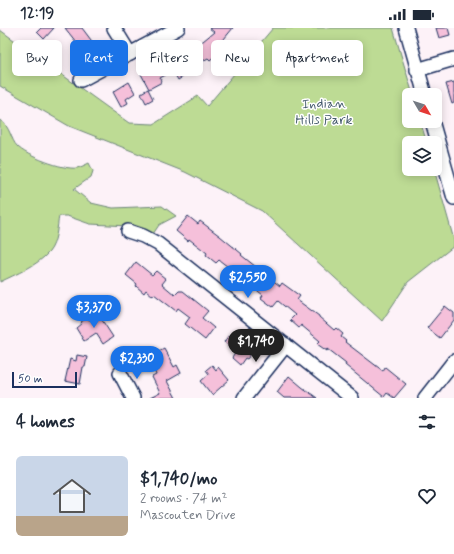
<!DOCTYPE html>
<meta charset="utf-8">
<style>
body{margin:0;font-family:Mynerve,sans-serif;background:#f2f2f3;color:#1f2937;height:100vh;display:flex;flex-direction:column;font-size:15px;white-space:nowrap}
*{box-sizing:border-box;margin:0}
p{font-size:13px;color:#747a83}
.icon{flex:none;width:22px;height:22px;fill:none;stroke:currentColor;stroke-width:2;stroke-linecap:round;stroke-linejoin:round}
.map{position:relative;height:370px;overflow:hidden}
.panel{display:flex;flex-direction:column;background:#fff;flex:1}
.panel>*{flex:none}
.top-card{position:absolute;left:12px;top:12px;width:430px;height:36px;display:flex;gap:8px}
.needle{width:26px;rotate:129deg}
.tools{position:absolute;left:402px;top:60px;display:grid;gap:8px}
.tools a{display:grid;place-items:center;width:40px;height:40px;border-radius:6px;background:#fff;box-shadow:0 2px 10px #0003;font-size:20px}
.scale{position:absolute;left:12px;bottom:10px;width:65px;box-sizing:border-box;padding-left:4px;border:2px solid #1b2f5e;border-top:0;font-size:11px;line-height:14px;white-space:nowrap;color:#1b2f5e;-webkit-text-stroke:3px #fff;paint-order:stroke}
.price{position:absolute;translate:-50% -34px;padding:0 9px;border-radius:14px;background:#1a73e8;color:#fff;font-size:13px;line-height:26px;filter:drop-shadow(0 1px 2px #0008)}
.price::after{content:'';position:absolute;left:50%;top:24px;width:12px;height:9px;margin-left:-6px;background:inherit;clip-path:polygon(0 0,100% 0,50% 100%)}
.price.selected{background:#222;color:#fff}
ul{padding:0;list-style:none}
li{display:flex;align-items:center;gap:12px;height:100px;padding:0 16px}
li span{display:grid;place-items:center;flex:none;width:112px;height:80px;border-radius:6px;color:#555}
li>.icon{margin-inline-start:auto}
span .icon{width:48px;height:48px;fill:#fffc;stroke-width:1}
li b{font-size:17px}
h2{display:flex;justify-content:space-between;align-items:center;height:48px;padding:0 16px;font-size:17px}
.tag{padding:0 14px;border-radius:6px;background:#fff;box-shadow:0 2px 10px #0003;font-size:14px;line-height:36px}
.tag.selected{background:#1a73e8;color:#fff}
.status{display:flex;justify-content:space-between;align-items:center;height:28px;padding:0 20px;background:#fff;direction:ltr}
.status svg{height:11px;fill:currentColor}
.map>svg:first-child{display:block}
</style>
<div class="status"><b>12:19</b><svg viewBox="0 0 49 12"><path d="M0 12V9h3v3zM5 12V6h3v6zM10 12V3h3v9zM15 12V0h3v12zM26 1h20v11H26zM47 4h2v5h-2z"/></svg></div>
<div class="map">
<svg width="454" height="370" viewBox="0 0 454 370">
<rect width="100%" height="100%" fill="#fdf2f8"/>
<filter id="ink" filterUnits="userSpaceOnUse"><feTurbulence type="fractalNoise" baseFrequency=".025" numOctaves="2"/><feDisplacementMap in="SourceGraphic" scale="8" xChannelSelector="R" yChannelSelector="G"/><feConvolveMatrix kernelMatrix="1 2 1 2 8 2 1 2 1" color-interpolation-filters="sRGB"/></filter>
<g filter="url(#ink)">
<g fill="#bddb94" stroke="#6c8579">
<polygon points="273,0 393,0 413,67 409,67 409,93 420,93 427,115 409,115 409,141 434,141 454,212 454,218 408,254 382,293 262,183 185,144 69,98 0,58 0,2 129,95 154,96 198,68 207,78"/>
<path d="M0 92C10 98 11 112 17 118 26 128 63 142 77 140 81 139 85 137 89 135L93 143 91 149 74 161 91 175 113 180 162 178 176 188 159 197 153 206 129 198 90 196 67 188H59C57 199 57 214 49 224 37 238 16 246 0 254Z"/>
</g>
<g fill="#f5c0da" stroke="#1b2f5e">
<polygon points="41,0 54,0 44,11 37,4"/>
<polygon points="65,0 82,0 94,16 84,24"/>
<polygon points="209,0 233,0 219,17 220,18 213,23 216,27 210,32 208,30 191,40 192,43 178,52 173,43 160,50 162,54 149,61 141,46 164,33 168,39 185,29 183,25 191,20 192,22 214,4"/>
<polygon points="436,0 448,0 450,7 439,10"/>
<polygon points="129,54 135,65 126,71 128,75 121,79 113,64"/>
<polygon points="454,54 454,75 452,76 446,56"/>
<polygon points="148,61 153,71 146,75 141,65"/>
<polygon points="188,188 198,196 200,193 220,208 242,226 241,227 280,258 282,255 300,268 297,272 319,288 319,289 334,302 336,300 343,306 341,309 346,313 345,314 383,343 385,339 406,356 394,370 387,365 384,369 345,337 346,335 328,321 327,323 317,316 320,313 301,297 299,300 290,292 295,287 278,273 273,279 261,270 263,267 245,253 243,255 234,248 236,245 219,232 216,235 206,227 207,225 189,211 188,213 176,203"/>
<polygon points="136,234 152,247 156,243 166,251 162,256 175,267 179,263 183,263 208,283 202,290 214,300 205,312 185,296 190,289 178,280 176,283 154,266 153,268 146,262 144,265 136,258 137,256 126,247"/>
<polygon points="445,278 454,285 454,292 440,310 427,300"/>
<polygon points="98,286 113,309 103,316 96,305 84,313 76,300 82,295 81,294 88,289 89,292"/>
<polygon points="236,306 256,320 247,331 245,330 240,337 232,330 236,324 224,314 229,307 232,310"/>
<polygon points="164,320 174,339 177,337 181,345 167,353 176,370 150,370 160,365 152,349 156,347 152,338 154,337 150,328"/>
<polygon points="77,327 87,329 85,339 83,339 80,356 65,353 70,331 76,333"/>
<polygon points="212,337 216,342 218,339 229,352 212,367 201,353 209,346 206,342"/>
<polygon points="289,348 302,359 317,370 284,370 277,364"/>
</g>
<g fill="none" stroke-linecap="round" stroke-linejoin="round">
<defs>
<g id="minor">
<polyline points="114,0 130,26"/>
<polyline points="406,0 425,67"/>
<polyline points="417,42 454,31"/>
<polyline points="81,52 178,0"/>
<polyline points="432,93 454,170"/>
<polyline points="128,203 143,208 158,216 352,370"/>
<polyline points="120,345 133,370"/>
<polyline points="244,370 286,317"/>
<polyline points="425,370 454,333"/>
</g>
</defs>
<use href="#minor" stroke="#1b2f5e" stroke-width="16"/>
<use href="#minor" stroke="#fff" stroke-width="13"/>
</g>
</g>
<g text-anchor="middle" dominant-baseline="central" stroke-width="3" stroke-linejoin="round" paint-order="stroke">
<g font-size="14" fill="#445a6c" stroke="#fff">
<text x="324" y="76">Indian<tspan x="324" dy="16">Hills Park</tspan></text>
</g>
</g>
</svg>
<div class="tools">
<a><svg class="needle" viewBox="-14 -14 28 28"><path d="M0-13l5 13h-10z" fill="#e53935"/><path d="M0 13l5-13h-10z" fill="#747a83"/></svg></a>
<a><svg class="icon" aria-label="layers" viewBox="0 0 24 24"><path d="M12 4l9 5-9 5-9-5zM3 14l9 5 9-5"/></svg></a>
</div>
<div class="scale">50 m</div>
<b class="price" style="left:248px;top:271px">$2,550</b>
<b class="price" style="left:94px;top:301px">$3,370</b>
<b class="price selected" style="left:256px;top:335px">$1,740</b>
<b class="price" style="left:137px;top:352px">$2,330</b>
<div class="top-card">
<a class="tag">Buy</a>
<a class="tag selected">Rent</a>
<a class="tag">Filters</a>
<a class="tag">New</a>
<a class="tag">Apartment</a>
</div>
</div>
<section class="panel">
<h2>4 homes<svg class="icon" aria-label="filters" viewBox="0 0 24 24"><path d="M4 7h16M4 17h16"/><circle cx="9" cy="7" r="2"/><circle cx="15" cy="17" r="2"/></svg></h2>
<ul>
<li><span style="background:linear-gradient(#c9d6e8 75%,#b9a48a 0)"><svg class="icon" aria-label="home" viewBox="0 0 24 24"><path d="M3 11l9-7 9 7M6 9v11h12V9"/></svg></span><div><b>$1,740/mo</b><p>2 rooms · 74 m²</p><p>Mascouten Drive</p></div><svg class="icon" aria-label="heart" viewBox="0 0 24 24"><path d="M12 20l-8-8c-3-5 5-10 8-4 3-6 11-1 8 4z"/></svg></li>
</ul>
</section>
